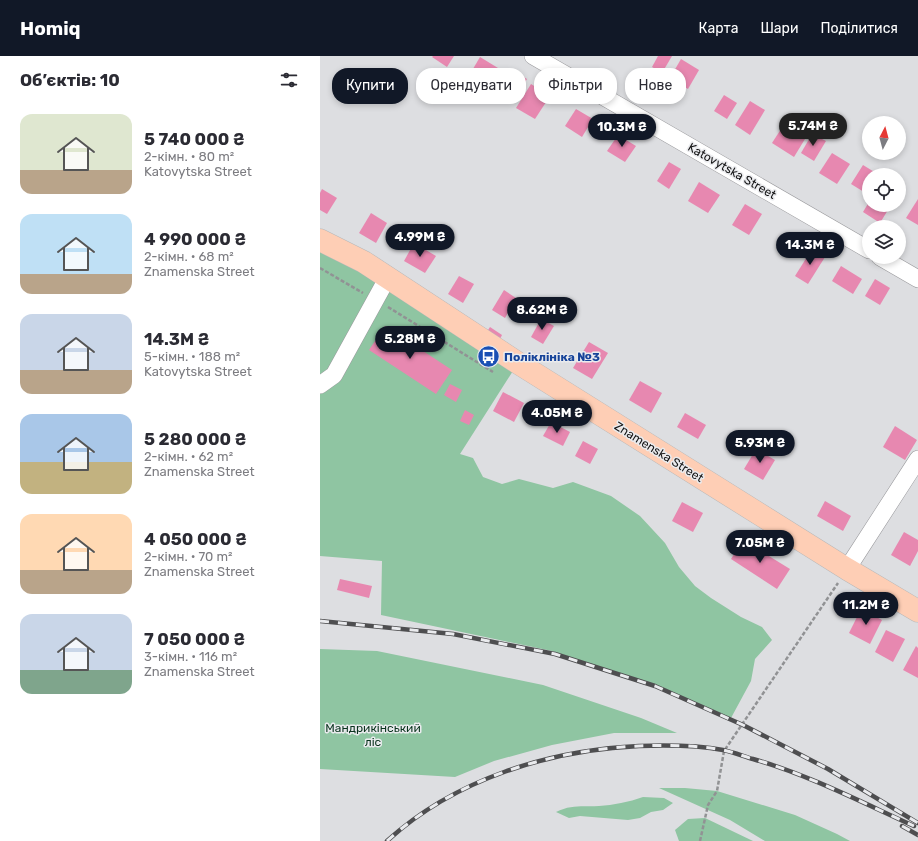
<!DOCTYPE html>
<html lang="uk">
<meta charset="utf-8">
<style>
body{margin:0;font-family:Rubik,sans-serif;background:#f2f2f3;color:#2b2b33;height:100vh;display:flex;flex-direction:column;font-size:15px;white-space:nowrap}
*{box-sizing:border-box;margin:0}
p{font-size:13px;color:#7c7c81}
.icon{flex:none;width:22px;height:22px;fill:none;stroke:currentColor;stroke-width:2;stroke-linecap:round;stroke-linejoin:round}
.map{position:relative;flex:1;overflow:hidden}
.sheet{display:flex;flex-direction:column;background:#fff;width:320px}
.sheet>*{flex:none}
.banner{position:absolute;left:12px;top:12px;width:380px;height:36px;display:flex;gap:8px}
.needle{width:26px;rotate:6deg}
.buttons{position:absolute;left:542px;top:60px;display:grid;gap:8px}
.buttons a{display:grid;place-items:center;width:44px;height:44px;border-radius:50%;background:#fff;box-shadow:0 2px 6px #0003;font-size:20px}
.price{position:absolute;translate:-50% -34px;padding:0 9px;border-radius:14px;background:#111827;color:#fff;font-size:13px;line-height:26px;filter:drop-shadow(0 1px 2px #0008)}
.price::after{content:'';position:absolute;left:50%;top:24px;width:12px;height:9px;margin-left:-6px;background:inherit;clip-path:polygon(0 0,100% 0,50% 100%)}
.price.on{background:#222;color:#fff}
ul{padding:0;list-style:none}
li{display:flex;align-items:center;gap:12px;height:100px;padding:0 20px}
li span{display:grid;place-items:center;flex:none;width:112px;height:80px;border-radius:12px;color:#555}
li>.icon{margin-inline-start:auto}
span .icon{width:48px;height:48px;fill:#fffc;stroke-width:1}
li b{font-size:17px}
h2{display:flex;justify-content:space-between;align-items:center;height:48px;padding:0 20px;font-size:17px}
.tag{padding:0 14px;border-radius:16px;background:#fff;box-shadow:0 2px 6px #0003;font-size:14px;line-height:36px}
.tag.on{background:#111827;color:#fff}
header{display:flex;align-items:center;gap:24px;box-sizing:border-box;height:56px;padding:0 20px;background:#111827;color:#fff}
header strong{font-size:19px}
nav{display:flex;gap:22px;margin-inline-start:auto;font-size:14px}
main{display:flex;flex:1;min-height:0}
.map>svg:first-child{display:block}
</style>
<header>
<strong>Homiq</strong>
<nav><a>Карта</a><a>Шари</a><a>Поділитися</a></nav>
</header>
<main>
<section class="sheet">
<h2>Об’єктів: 10<svg class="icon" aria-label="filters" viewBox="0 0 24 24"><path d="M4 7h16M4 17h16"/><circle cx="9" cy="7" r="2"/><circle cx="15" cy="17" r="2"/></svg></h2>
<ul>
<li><span style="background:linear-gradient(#dfe7d0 70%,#b9a48a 0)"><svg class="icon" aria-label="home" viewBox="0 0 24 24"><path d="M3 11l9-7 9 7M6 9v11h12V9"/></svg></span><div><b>5 740 000 ₴</b><p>2-кімн. · 80 m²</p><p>Katovytska Street</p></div></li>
<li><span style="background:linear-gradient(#bfe0f5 75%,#b9a48a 0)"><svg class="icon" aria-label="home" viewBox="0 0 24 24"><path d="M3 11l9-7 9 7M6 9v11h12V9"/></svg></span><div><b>4 990 000 ₴</b><p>2-кімн. · 68 m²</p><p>Znamenska Street</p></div></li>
<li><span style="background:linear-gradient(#c9d6e8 70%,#b9a48a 0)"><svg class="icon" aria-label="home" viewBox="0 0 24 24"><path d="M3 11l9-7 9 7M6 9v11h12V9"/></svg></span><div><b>14.3M ₴</b><p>5-кімн. · 188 m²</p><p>Katovytska Street</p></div></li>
<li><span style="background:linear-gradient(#a9c7e8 60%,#c2b280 0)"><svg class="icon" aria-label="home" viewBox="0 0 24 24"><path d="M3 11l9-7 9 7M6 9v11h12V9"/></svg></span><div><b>5 280 000 ₴</b><p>2-кімн. · 62 m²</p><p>Znamenska Street</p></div></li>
<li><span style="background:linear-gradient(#ffd9b3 70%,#b9a48a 0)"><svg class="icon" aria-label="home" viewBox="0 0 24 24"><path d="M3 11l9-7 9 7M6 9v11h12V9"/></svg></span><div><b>4 050 000 ₴</b><p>2-кімн. · 70 m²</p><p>Znamenska Street</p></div></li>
<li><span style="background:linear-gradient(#c9d6e8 70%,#7fa58c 0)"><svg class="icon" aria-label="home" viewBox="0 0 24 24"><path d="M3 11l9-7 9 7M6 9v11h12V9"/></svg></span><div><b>7 050 000 ₴</b><p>3-кімн. · 116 m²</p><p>Znamenska Street</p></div></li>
</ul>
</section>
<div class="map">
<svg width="598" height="785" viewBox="0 0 598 785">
<rect width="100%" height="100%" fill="#dddee1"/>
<g fill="#8fc5a2">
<polygon points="0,184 198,307 140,398 153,402 163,421 182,428 199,423 233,432 253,426 291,440 320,460 345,487 359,511 375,530 391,542 421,561 442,571 452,584 435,603 431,625 411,662 333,629 232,595 61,559 62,505 0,500"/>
<polygon points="0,593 57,595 223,629 321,662 357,677 294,677 232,689 174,705 135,721 0,713"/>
<polygon points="339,732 365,732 397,735 475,759 517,778 530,785 445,785 410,764"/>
<path d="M323 741 344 742 353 747 343 754 331 756 320 762 308 764 260 760 249 762 236 756C252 748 263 751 279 750 293 749 309 746 323 741Z"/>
<polygon points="385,762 433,785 359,785 355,774 368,763"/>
</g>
<g fill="#e788b0">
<polygon points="113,0 134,0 127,11 112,1"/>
<polygon points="338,0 352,0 342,17 332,11"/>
<polygon points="160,1 178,12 167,29 150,18"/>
<polygon points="361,3 379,14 368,33 350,22"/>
<polygon points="194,15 207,23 195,43 182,35"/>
<polygon points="211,28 230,40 215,63 196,52"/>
<polygon points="404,39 417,47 407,63 394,55"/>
<polygon points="430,45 445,54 430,79 415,69"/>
<polygon points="256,53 273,63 262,81 245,70"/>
<polygon points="463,70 485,83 474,101 452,87"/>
<polygon points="492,78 506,85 494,105 481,97"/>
<polygon points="298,79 316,90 305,106 287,95"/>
<polygon points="512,97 530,108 517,128 499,117"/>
<polygon points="349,106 361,113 349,133 337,125"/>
<polygon points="543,109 556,117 554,119 549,119 549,128 544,136 531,128"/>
<polygon points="379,126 400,139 388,157 368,145"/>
<polygon points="2,133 17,142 7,158 0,154 0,137"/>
<polygon points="598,143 598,169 586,162"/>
<polygon points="549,146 549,149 571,149 560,167 543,156"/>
<polygon points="425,148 442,158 429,179 412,169"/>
<polygon points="51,157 67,167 56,187 39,177"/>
<polygon points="94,187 116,200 105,217 84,205"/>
<polygon points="492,193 505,201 488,228 475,220"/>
<polygon points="521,210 542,223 533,238 512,225"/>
<polygon points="139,220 154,228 143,247 128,238"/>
<polygon points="555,223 570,232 560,249 545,240"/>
<polygon points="184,234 196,242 185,262 172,254"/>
<polygon points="221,263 234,270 223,288 211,281"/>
<polygon points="65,270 132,314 116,338 49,294"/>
<polygon points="170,271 182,279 179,285 166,277"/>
<polygon points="269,286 288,297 272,323 253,312"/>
<polygon points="164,295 176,303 172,309 160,301"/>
<polygon points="320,325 342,337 331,357 309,344"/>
<polygon points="130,328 142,334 136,346 124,339"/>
<polygon points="183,336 204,347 194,366 173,355"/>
<polygon points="145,354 154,359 149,369 140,365"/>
<polygon points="365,357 386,369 378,383 357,371"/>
<polygon points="231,366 250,376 243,390 223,380"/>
<polygon points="575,370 597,384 585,404 563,391"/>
<polygon points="263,385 278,393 270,408 255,400"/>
<polygon points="436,393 455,404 443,424 424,413"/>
<polygon points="505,445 531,460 523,475 497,460"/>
<polygon points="362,446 383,457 373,476 352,465"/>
<polygon points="584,476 598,484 598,495 590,510 571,499"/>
<polygon points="423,484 470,513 457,533 411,503"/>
<polygon points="20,523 52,530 49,542 17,534"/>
<polygon points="541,553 562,564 550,588 529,577"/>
<polygon points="566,574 585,583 573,606 555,596"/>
<polygon points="596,590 598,592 598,622 583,614"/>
</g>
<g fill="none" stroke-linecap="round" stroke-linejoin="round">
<defs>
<g id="minor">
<polyline points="213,0 549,194"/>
<polyline points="560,201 598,223"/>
<polyline points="0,329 14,319 68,221"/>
<polyline points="527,513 598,403"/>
</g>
<polyline id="major" points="0,184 44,206 198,307 527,513 598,555"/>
</defs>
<use href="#minor" stroke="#99999c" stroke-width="18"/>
<use href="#major" stroke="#b8b8b8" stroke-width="23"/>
<g stroke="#919294" stroke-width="2.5" stroke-dasharray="4 2" stroke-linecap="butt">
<polyline points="0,212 43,237"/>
<polyline points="68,251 173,316"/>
<polyline points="380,785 388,749 397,735 404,695 518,527"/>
</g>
<use href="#minor" stroke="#fff" stroke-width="17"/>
<use href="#major" stroke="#feceb5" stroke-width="22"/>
<defs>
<g id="rail">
<polyline points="0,565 133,578 235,598 335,630 423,669 508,713 598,767"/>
<polyline points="582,770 598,779"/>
<path d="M67 785C135 723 229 694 319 690 347 689 376 689 403 694 413 696 423 700 433 703 489 719 541 746 594 770"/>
</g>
</defs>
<use href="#rail" stroke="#4e4e50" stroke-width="4.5"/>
<use href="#rail" stroke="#eaebee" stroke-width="3" stroke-dasharray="9" stroke-linecap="butt"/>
</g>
<defs>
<symbol id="bus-disc" viewBox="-11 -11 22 22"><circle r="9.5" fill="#1a4fb4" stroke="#eaebee"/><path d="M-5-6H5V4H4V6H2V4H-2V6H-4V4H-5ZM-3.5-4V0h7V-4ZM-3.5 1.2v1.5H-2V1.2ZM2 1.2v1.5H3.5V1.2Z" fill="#fff"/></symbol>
</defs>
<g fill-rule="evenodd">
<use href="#bus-disc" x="156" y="288" width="25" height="25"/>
</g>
<g text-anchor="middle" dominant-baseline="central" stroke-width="3" stroke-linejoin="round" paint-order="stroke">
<g font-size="12" fill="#131314" stroke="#eaebee">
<text transform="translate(412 115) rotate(30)">Katovytska Street</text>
<text transform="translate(339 396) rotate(32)">Znamenska Street</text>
</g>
<g font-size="12" font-weight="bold" fill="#164399" stroke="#eaebee" text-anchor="start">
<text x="184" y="301">Поліклініка №3</text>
</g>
<g font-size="12" fill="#09331d" stroke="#eaebee">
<text x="53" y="672">Мандрикінський<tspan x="53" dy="14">ліс</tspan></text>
</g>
</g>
</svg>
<div class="buttons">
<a><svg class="needle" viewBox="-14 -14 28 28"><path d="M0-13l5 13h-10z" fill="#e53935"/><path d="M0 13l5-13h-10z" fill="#7c7c81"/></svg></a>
<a><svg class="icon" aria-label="locate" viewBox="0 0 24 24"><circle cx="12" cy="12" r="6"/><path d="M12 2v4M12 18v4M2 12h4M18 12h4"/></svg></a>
<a><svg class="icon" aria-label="layers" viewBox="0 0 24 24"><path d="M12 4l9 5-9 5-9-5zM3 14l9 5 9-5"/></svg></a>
</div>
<b class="price on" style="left:493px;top:91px">5.74M ₴</b>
<b class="price" style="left:302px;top:92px">10.3M ₴</b>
<b class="price" style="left:100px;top:202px">4.99M ₴</b>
<b class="price" style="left:490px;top:210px">14.3M ₴</b>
<b class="price" style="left:222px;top:275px">8.62M ₴</b>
<b class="price" style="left:90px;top:304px">5.28M ₴</b>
<b class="price" style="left:237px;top:378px">4.05M ₴</b>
<b class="price" style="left:440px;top:408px">5.93M ₴</b>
<b class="price" style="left:440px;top:508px">7.05M ₴</b>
<b class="price" style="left:546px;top:570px">11.2M ₴</b>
<div class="banner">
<a class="tag on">Купити</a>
<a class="tag">Орендувати</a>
<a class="tag">Фільтри</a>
<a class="tag">Нове</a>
</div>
</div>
</main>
